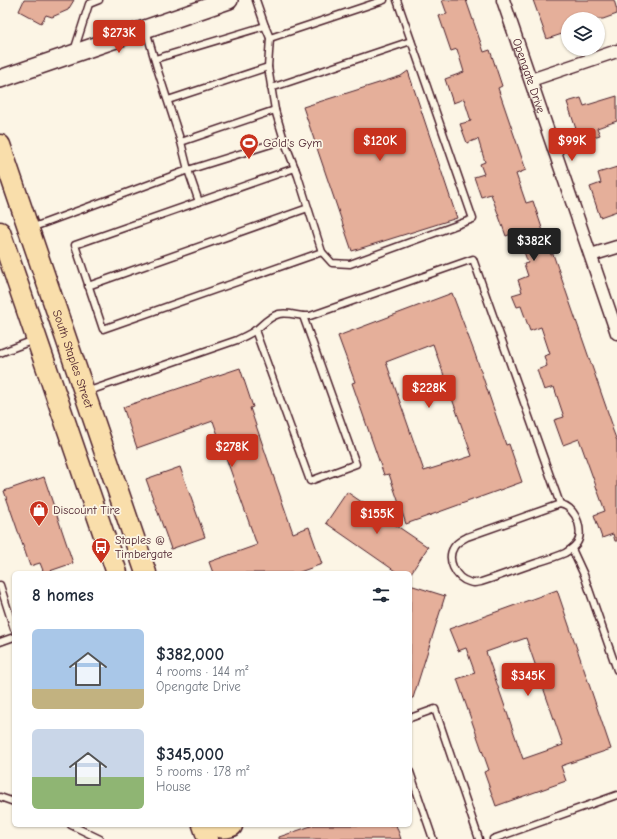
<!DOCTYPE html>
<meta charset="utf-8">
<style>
body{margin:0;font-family:"Comic Neue",sans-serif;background:#f6f6f7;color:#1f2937;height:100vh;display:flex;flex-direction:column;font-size:15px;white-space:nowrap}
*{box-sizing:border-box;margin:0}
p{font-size:13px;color:#747a83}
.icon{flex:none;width:22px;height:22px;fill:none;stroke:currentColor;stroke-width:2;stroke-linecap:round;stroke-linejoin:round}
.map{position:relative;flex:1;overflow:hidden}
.details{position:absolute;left:12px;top:571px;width:400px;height:256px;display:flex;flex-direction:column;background:#fff;border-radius:6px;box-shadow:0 1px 3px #0004}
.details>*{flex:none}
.controls{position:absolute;left:561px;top:12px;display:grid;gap:8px}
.controls a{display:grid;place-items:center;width:44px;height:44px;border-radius:50%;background:#fff;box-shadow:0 1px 3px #0004;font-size:20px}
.price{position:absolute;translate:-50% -34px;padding:0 9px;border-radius:4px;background:#c8321e;color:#fff;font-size:13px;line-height:26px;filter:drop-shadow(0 1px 2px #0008)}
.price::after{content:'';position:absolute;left:50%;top:24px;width:12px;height:9px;margin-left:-6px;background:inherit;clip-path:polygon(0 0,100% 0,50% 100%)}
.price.active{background:#222;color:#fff}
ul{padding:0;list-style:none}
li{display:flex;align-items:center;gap:12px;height:100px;padding:0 20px}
li span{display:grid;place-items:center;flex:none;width:112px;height:80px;border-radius:6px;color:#555}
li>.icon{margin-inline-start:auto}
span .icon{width:48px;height:48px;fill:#fffc;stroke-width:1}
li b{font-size:17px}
h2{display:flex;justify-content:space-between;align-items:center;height:48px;padding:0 20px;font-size:17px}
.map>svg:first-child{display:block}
</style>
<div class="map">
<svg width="617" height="839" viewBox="0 0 617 839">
<rect width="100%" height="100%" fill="#fcf5e5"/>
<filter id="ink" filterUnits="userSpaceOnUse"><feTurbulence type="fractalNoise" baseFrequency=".025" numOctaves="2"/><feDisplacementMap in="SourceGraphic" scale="8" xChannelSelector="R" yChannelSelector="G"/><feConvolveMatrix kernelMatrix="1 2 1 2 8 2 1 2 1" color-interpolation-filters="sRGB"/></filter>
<g filter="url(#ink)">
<g fill="#e5af9a" stroke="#4a1f2b" fill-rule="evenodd">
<polygon points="24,0 74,0 68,10 52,17 46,15 41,23 19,11"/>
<polygon points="442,0 466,0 484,52 490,50 502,86 498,88 526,170 516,174 526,203 533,201 551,255 553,254 613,427 612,428 617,441 617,541 615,541 613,534 602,538 594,515 605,511 579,439 563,445 554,420 564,417 554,387 544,390 537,370 547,366 544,356 550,354 541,327 530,331 521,306 517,307 512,295 522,292 518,280 528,276 524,264 528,263 517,232 506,236 491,194 481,197 474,177 484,174 480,164 485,162 478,139 467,143 460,124 471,121 464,99 453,103 445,79 464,72 457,49 451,51 439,16 447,14"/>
<polygon points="533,0 614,0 617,10 617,14 603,19 568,19 568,32 547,39"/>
<polygon points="408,71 457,218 352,251 303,107 401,76"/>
<polygon points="617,96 617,121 597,128 600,135 580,141 567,102 581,98 584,106"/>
<polygon points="617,167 617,211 600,217 590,187 601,183 598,173"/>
<path d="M452 293 475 354 506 445 509 444 522 482 406 524 389 474 384 475 352 383 355 382 338 336ZM433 344 472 456 424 471 386 362Z"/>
<polygon points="240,368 253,407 250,408 293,533 309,527 322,564 297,573 213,573 209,562 257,545 213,421 137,448 123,407"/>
<polygon points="180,467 205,537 171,549 146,479"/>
<polygon points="44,477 73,563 44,573 40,563 30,566 4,491"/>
<polygon points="347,492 428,547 411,573 398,573 326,523"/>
<polygon points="410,585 445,596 413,698 410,698"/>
<path d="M557 590 611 749 561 766 566 781 496 806 484 772 489 770 457 679 475 673 466 648 458 651 449 629ZM526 638 563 745 523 759 486 652Z"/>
<polygon points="314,825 396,825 401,839 279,839 279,837"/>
</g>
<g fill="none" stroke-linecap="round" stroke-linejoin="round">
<defs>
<g id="lane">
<polyline points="256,0 265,26 270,38 268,67 275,110 284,140 298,176 322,252 332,263 350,264 473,219 397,0"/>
<polyline points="146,30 157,68 181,142 188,170 199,202"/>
<polyline points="270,38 384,0"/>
<polyline points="74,51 89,4 99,0"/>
<polyline points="155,59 265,26"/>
<polyline points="271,88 411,41"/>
<polyline points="168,100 268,67"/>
<polyline points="181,142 275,110"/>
<polyline points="295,168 75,245 103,329 322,252"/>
<polyline points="31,228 188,170 284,140"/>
<polyline points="88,286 308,208"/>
<polyline points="255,330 310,481 356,464 303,316"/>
<polyline points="0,353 34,340"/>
<path d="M86 392 237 340C243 337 250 334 256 330 263 324 270 316 279 314 290 312 300 317 310 316L473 259 560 504"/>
<path d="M560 504C569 506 575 513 578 522 580 529 581 537 577 543 574 547 570 550 565 553 556 557 546 560 536 563 518 569 500 576 481 582 477 583 473 584 469 582 455 578 446 559 454 547 457 542 462 540 467 537Z"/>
<polyline points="572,549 584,575 617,670"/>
<polyline points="0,585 14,629"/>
<polyline points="0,642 14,637"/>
<polyline points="410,718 435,709 479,839"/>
<polyline points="410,772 433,839"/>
<polyline points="0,797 14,802"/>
<polyline points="71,825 100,839"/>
<polyline points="493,839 617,795"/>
</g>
<g id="street">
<path id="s1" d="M503 0 617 333"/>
<polyline points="531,80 617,51"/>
<polyline points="591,255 617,247"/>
</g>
<polyline id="secondary" points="0,79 229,0"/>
<g id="primary">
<path id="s2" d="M0 145 146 573"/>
<polyline points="0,232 117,573"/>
<polyline points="203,825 208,839"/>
<path d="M218 825C222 830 227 827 232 826"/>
</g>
</defs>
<use href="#lane" stroke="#4a1f2b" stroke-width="9"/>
<use href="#street" stroke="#4a1f2b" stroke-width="15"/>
<use href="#secondary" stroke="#4a1f2b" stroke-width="20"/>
<use href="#primary" stroke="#4a1f2b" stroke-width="23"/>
<use href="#lane" stroke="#fcf5e5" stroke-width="6"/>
<use href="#street" stroke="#fcf5e5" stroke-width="12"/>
<use href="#secondary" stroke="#fcf5e5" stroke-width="17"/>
<use href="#primary" stroke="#f9deab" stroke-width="20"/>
</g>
</g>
<defs>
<symbol id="stadium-pin" viewBox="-11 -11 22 30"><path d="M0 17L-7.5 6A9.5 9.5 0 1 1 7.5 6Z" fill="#c8321e" stroke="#fcf5e5"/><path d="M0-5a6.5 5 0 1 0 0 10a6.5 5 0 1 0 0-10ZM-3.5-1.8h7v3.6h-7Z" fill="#fff"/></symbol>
<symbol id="shop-pin" viewBox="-11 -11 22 30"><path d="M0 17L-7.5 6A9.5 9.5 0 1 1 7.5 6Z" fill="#c8321e" stroke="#fcf5e5"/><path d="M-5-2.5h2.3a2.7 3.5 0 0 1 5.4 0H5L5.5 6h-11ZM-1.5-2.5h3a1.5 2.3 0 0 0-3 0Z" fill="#fff"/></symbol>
<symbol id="bus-pin" viewBox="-11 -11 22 30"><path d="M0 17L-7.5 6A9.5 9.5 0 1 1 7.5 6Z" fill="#c8321e" stroke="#fcf5e5"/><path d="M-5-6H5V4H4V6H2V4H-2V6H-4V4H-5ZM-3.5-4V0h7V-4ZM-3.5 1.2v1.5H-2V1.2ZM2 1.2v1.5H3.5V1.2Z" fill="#fff"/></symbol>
</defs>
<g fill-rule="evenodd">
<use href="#stadium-pin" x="238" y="132" width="22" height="30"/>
<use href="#shop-pin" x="28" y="499" width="22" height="30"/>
<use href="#bus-pin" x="90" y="536" width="22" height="30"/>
</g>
<g text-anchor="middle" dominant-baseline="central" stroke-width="3.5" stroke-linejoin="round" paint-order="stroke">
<g font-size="12" fill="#4a1f2b" stroke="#fcf5e5">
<text stroke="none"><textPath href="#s1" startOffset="80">Opengate Drive</textPath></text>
<text stroke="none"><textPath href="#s2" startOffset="226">South Staples Street</textPath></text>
</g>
<g font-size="12" fill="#4a1f2b" stroke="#fcf5e5" text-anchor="start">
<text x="263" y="143">Gold's Gym</text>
<text x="53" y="510">Discount Tire</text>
<text x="115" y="540">Staples @<tspan x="115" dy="14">Timbergate</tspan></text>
</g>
</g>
</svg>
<div class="controls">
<a><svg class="icon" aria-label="layers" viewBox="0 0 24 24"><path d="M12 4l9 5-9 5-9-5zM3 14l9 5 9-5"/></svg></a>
</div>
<b class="price" style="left:119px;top:54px">$273K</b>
<b class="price" style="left:380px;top:162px">$120K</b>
<b class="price" style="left:572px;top:162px">$99K</b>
<b class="price active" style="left:534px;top:262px">$382K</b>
<b class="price" style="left:429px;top:409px">$228K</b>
<b class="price" style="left:232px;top:468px">$278K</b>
<b class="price" style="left:377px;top:535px">$155K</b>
<b class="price" style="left:528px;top:697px">$345K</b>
<section class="details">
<h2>8 homes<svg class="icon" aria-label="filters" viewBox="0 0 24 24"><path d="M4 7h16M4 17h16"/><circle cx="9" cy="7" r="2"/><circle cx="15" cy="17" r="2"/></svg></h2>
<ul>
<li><span style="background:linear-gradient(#a9c7e8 75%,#c2b280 0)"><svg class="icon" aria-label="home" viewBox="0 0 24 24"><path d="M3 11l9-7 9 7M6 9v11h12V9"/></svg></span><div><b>$382,000</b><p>4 rooms · 144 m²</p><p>Opengate Drive</p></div></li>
<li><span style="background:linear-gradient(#c9d6e8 60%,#8fb573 0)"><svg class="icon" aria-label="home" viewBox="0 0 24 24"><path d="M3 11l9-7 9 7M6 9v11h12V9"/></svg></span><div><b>$345,000</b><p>5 rooms · 178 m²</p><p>House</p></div></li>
</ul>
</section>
</div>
